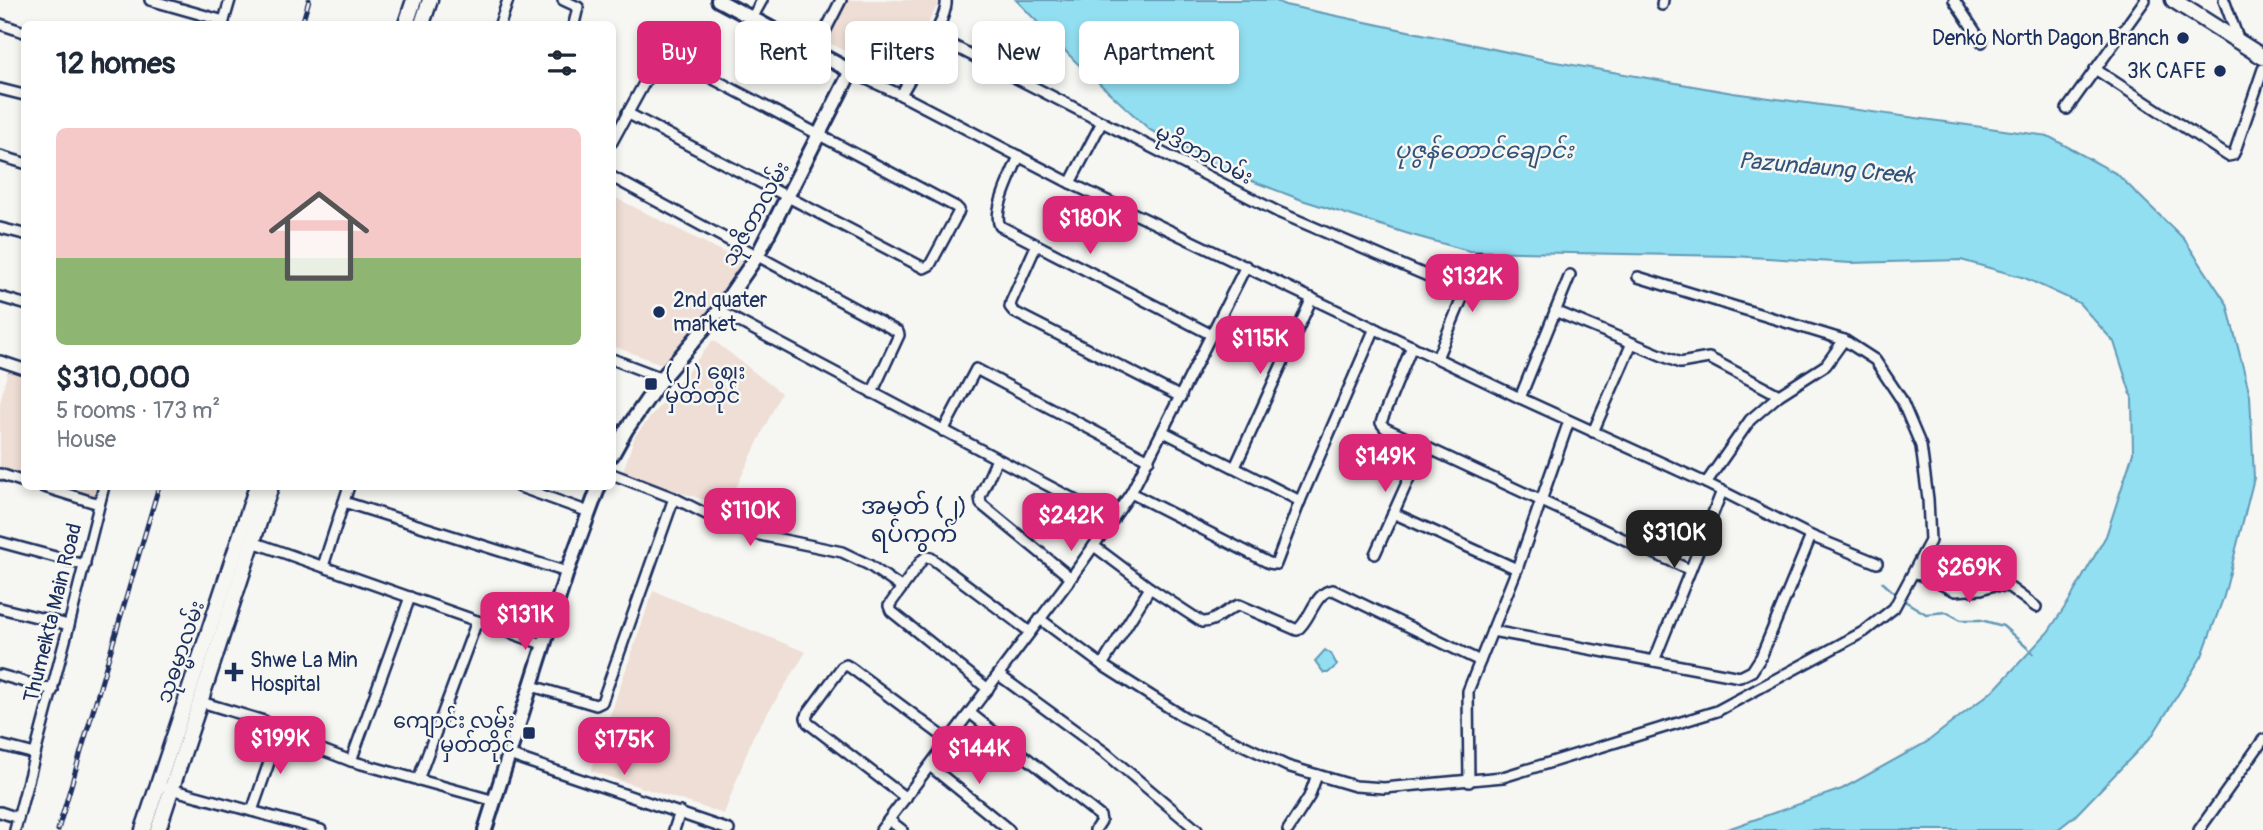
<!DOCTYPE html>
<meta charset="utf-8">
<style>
body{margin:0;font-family:Pangolin,"Noto Sans Myanmar",sans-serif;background:#f6f6f7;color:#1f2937;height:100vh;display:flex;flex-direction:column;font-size:26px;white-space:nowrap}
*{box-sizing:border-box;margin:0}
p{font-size:23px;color:#747a83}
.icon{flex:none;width:38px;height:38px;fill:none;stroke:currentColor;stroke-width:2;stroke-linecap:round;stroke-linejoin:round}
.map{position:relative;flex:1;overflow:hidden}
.details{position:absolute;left:21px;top:21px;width:595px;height:469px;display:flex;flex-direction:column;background:#fff;border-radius:10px;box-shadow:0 4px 10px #0003}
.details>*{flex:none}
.hud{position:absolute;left:637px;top:21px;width:665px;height:63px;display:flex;gap:14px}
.price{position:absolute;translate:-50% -60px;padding:0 16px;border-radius:14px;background:#db2777;color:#fff;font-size:23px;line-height:46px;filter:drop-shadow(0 2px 4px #0008)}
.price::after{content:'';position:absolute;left:50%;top:42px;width:21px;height:16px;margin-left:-10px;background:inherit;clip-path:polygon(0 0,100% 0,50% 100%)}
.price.current{background:#222;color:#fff}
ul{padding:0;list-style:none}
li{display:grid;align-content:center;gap:14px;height:371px;padding:0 35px}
li span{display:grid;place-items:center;height:217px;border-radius:10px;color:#555}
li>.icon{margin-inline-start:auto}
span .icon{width:126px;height:126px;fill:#fffc;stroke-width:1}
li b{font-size:30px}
h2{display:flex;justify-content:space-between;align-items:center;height:84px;padding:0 35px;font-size:30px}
.chip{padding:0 24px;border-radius:10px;background:#fff;box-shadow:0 4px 10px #0003;font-size:24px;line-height:63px}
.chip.current{background:#db2777;color:#fff}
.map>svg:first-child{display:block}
</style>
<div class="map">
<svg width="2263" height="830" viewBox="0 0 2263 830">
<rect width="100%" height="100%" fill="#f6f6f2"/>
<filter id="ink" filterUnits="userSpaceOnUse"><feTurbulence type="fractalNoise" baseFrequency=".0143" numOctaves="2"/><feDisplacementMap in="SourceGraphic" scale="14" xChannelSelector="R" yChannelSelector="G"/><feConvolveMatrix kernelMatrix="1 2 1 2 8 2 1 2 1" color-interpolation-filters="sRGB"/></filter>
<g filter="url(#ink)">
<g fill="#eeded5">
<polygon points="847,0 940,0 899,80 826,41"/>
<polygon points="612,196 741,261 732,279 664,365 613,346"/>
<polygon points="713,340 781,393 727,507 622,474 635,436"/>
<polygon points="8,369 24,374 24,476 0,469 0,403"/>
<polygon points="59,487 97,487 94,497"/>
<polygon points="653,591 806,652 753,736 724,814 591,771"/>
</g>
<g fill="#92dff1" stroke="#6299b6" stroke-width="2">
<polygon points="1016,0 1274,0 1285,5 1550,61 1733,93 2048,136 2117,174 2184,239 2227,304 2250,395 2254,478 2224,596 2202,656 2152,736 2075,816 2057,830 1725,830 1842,789 1927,742 1995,689 2048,632 2069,601 2106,536 2133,453 2132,398 2114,342 2079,303 2025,278 1961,260 1851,263 1733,256 1469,251 1412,235 1302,200 1231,173 1150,130 1076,62"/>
<polygon points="1325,650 1331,654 1337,665 1328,673 1324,673 1315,661"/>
</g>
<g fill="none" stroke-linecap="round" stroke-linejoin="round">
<g stroke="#6299b6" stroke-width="2.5">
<polyline points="1882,582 1898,596"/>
<polyline points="1903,600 1926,614 1946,612 1961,620 1981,620 2003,626 2033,653"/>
</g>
<defs>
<g id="minor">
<polyline points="150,0 224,21"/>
<polyline points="563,0 578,7 574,24"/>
<polyline points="1954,0 1982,42"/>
<polyline points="2224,0 2239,41"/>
<polyline points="1662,5 1663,0"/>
<polyline points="752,18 762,0"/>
<polyline points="0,24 24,32"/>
<polyline points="223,24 230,0"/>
<polyline points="500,24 508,0"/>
<polyline points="934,36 1278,212 1465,292"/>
<polyline points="815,51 841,0"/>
<polyline points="2095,69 2228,156 2233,155 2235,151 2263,69"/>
<polyline points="849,71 901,95 1070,183 1520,398 1706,483 1811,536 1877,563"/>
<polyline points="0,89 24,95"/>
<path d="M901 95C911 76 949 18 946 0"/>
<polyline points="2067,109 2145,0"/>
<polyline points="612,142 659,56 664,53 956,207 959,210 958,213 930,265 924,268 627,113"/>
<polyline points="0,156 24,163"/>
<path d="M1019 156C1013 172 992 211 1000 226L1212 335"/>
<polyline points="612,177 898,332 899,335 872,393"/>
<polyline points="1070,183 1102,122"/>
<polyline points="0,228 24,234"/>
<polyline points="1036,246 1011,302 1010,307 1014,312 1181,397"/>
<polyline points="0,297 24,304"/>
<polyline points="719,311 1113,520"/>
<polyline points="1555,311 1680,363 1709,358 1779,395"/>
<polyline points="1412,346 1383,417 1381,423 1385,428 1690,570"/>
<polyline points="1437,358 1479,258"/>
<polyline points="612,359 662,378"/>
<polyline points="0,361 24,369"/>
<polyline points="1520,398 1570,275"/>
<polyline points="943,431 976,369 1149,460"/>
<polyline points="1164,432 1300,501"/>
<polyline points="1593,432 1632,343"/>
<polyline points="997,459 980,497 981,504 1071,578"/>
<polyline points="1235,467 1312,298"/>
<polyline points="0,474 24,482"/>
<polyline points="612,474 674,498 726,524 755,534 842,552 869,565 902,588"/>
<polyline points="1706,483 1750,420 1779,395 1826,365 1844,340"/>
<polyline points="41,486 99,504"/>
<polyline points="517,486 589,512"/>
<polyline points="1131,493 1269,563 1276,564 1300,501 1375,328"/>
<polyline points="344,502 567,572"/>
<polyline points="1393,513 1517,569"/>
<polyline points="0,542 85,565"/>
<polyline points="253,542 545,645"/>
<path d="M1094 546 1150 588 1202 622C1215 623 1226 609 1239 605L1297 630C1311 620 1314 592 1333 590L1480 661"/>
<polyline points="1375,554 1423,447"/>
<polyline points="323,566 349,486"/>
<polyline points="1914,572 1955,591 1981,589 1994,585 2009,587 2036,607"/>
<polyline points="0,608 69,625"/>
<polyline points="1040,619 1102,665 1184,717 1287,766 1355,786 1384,788 1503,777 1717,711 1865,631 1894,608 1930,541 1928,499 1921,446 1901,399 1875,360 1844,340 1638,277"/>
<polyline points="1492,631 1740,677 1752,671 1761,657 1811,536"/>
<polyline points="1654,661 1722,491"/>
<polyline points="1102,665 1150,588"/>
<polyline points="0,675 53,690"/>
<polyline points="999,675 1107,754 1197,830"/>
<polyline points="532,686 596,705 602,702 674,498"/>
<polyline points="988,689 891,611 889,606 891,603 922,560 926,557 931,558 1030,632"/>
<polyline points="201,702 264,721 291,738 351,761 495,801"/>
<polyline points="970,713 1100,816 1101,821 1095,830"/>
<polyline points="0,745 35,754"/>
<polyline points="509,755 729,830"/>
<polyline points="351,761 410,597"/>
<polyline points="930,766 1009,830"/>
<polyline points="418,780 477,621"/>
<polyline points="1469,782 1468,691 1517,569 1569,421"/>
<polyline points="167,788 321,830"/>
<polyline points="906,798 808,723 806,718 808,713 842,667 846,665 851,668 949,741"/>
<polyline points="252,811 280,731"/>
<polyline points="0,812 18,818"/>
<polyline points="889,820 902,830"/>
<polyline points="15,830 69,625 104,486"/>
<polyline points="674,830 680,812"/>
<polyline points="881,830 1071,578 1131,493 1246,266"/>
<polyline points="1288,830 1309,797 1317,775"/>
<polyline points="2199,830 2263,740"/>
</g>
<g id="secondary">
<polyline points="612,455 626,430 662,378 719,311 757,256 848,77 849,71 845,68 718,0"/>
<polyline points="485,830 567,572 599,486"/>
</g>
<g id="primary">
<polyline points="2173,0 2263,57"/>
<polyline points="406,24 414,0"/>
<polyline points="422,24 430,0"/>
<polyline points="143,830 257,486"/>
<polyline points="158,830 271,486"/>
</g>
</defs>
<use href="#minor" stroke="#1b2f5e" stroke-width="14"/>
<use href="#secondary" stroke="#1b2f5e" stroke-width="18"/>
<use href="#primary" stroke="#1b2f5e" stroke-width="19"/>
<use href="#minor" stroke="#f6f6f2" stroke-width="9"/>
<use href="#secondary" stroke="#f6f6f2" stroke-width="12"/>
<use href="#primary" stroke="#f6f6f2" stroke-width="14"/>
<defs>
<g id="rail">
<polyline points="302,24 309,0"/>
<polyline points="58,830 159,486"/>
</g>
</defs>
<use href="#rail" stroke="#1b2f5e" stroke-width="5"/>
<use href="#rail" stroke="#f6f6f2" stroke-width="2.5" stroke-dasharray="8" stroke-linecap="butt"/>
</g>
</g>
<g fill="#1b2f5e" stroke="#f6f6f2" stroke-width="2.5">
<circle cx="2183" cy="38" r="7"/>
<circle cx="2220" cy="71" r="7"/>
<circle cx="659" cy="312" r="7"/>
<rect x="644" y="377" width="14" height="14" rx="3.5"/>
<path d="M230.5 661.5h7v7h7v7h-7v7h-7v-7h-7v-7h7z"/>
<rect x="522" y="726" width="14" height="14" rx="3.5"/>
</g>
<g text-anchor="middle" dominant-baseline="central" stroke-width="5" stroke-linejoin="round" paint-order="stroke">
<g font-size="21" fill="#1b2f5e" stroke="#f6f6f2" text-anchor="end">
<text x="2169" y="38">Denko North Dagon Branch</text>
<text x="2206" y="71">3K CAFE</text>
<text x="673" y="300" text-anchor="start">2nd quater<tspan x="673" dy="24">market</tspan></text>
<text x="665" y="372" text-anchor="start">( ၂ ) ဈေး<tspan x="665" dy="24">မှတ်တိုင်</tspan></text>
<text x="250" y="660" text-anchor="start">Shwe La Min<tspan x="250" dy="24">Hospital</tspan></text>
<text x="515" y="721">ကျောင်း လမ်း<tspan x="515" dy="24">မှတ်တိုင်</tspan></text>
</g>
<g font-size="21" fill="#1b2f5e" stroke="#f6f6f2">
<text transform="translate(1204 155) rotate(27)">မုဒိတာလမ်း</text>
<text transform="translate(756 214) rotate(-61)">သုဇိတာလမ်း</text>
<text transform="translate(53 613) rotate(-76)">Thumeikta Main Road</text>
<text transform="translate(181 652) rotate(-71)">သုဓမ္မာလမ်း</text>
</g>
<g font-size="23" font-style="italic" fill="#33527b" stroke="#f6f6f2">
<text x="1484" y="150">ပုဇွန်တောင်ချောင်း</text>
<text transform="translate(1826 168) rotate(5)">Pazundaung Creek</text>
</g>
<g font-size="24" fill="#1b2f5e" stroke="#f6f6f2">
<text x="914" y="506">အမှတ် (၂)<tspan x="914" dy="28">ရပ်ကွက်</tspan></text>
</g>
</g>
</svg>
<b class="price" style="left:1090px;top:256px">$180K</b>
<b class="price" style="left:1472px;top:314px">$132K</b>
<b class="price" style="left:1260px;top:376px">$115K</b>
<b class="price" style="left:1385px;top:494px">$149K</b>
<b class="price" style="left:750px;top:548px">$110K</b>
<b class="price" style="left:1071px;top:553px">$242K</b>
<b class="price current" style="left:1674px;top:570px">$310K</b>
<b class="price" style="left:1969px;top:605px">$269K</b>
<b class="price" style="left:525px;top:652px">$131K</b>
<b class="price" style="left:280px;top:776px">$199K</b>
<b class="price" style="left:624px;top:777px">$175K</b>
<b class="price" style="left:979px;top:786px">$144K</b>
<div class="hud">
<a class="chip current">Buy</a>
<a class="chip">Rent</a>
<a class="chip">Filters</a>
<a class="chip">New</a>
<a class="chip">Apartment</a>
</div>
<section class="details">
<h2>12 homes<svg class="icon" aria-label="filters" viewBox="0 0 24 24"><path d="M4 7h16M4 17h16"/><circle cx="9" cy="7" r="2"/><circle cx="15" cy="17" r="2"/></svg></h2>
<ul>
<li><span style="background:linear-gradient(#f6c9c9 60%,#8fb573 0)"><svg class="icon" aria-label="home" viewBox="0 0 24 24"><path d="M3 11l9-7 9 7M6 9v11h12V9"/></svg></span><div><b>$310,000</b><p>5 rooms · 173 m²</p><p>House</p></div></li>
</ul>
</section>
</div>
